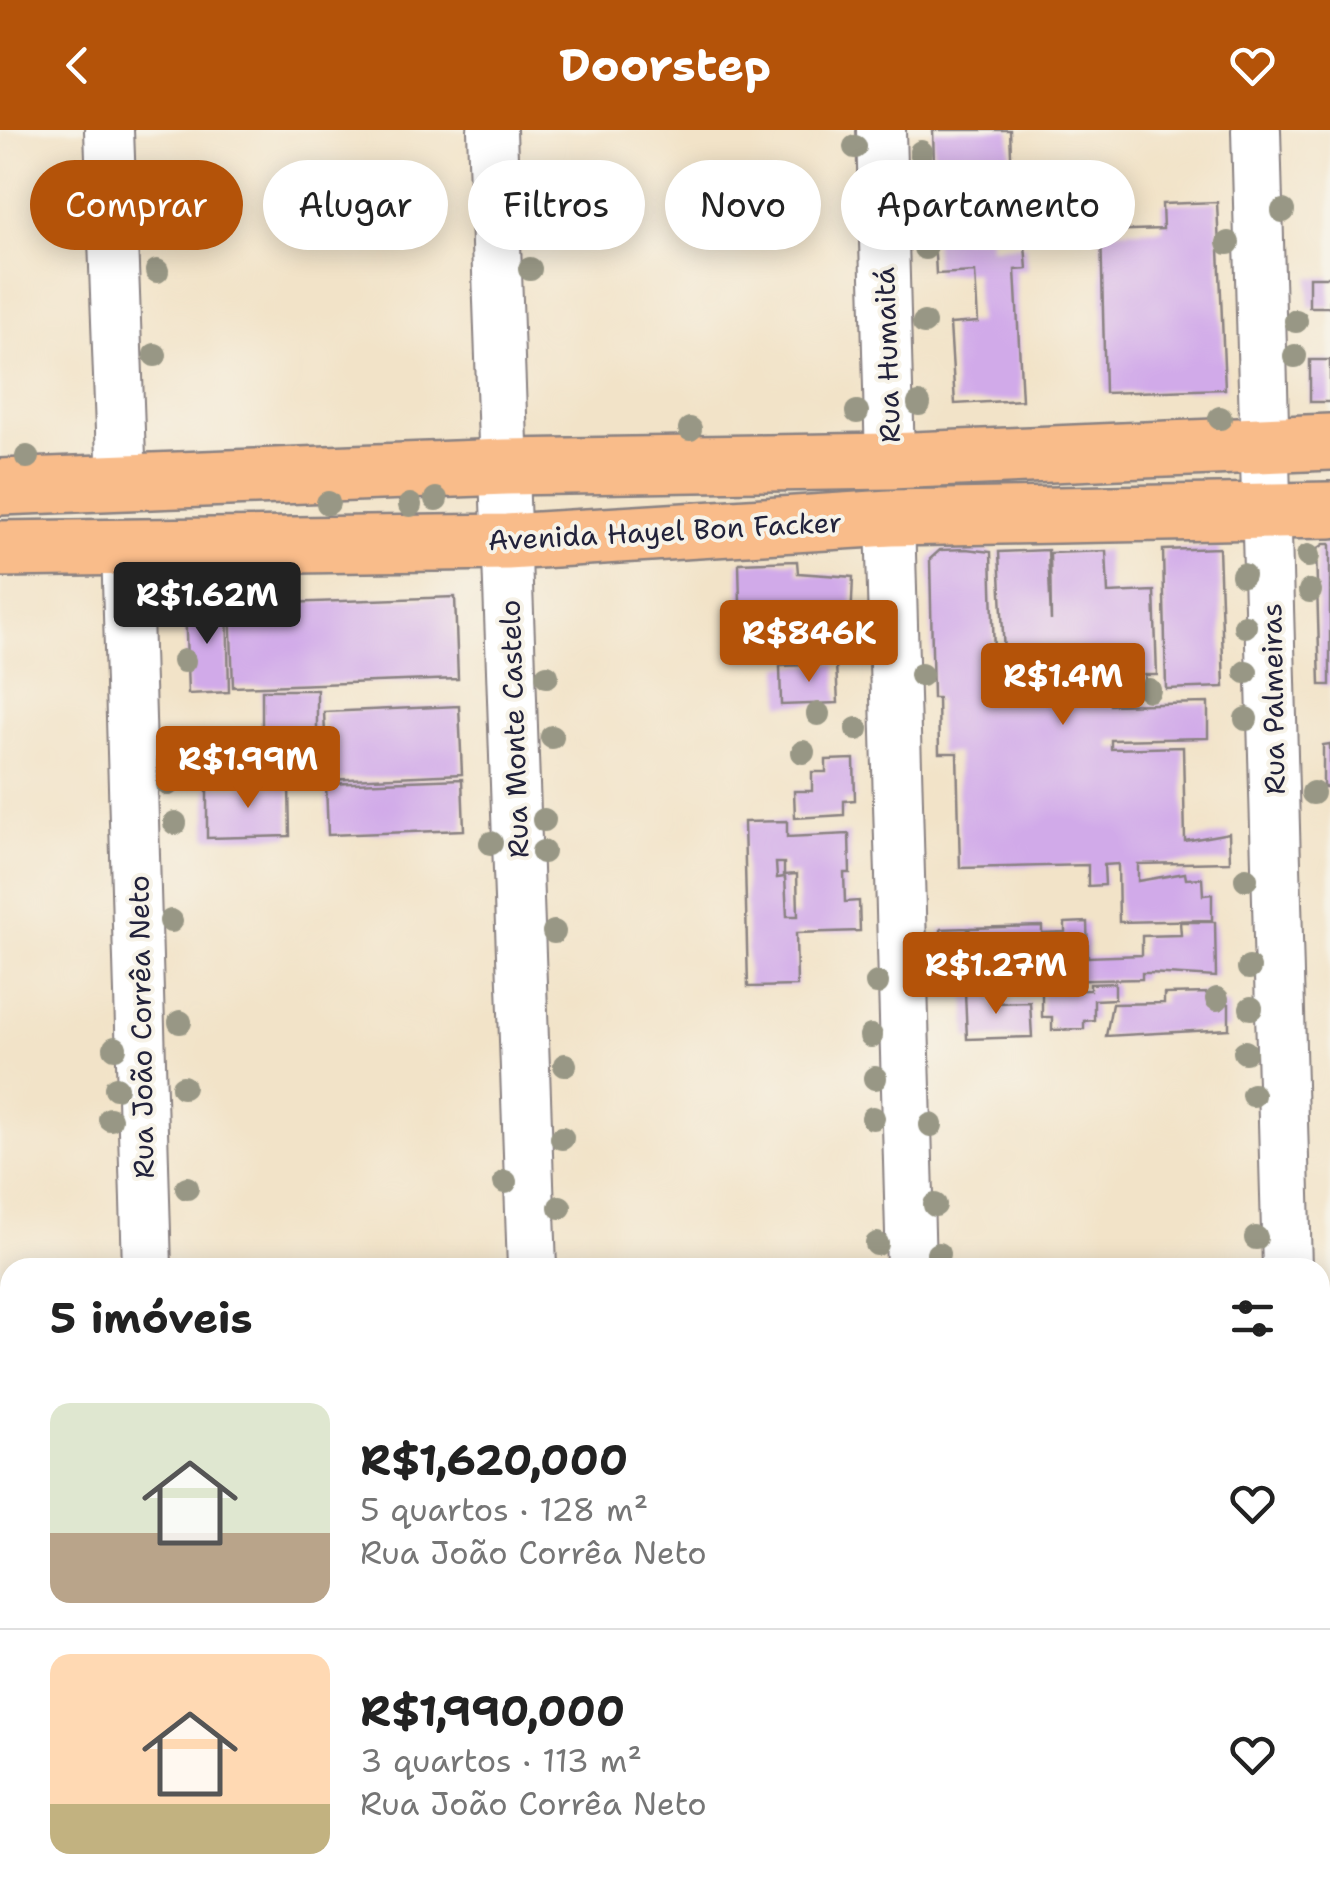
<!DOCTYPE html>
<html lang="pt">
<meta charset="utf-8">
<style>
body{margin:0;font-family:"Shantell Sans",sans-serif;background:#f2f2f2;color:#222;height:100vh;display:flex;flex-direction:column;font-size:38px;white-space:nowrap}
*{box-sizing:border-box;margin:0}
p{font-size:32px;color:#767676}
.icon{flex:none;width:55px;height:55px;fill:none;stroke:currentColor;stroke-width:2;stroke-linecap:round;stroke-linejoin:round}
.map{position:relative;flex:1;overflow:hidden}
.side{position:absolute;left:0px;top:1128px;width:1330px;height:642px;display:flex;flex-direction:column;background:#fff;border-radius:30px 30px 0 0;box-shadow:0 5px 25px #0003}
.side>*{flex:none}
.guide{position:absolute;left:30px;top:30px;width:1270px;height:90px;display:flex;gap:20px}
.price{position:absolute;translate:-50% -85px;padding:0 22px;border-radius:10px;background:#b45309;color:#fff;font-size:32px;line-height:65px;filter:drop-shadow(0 2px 5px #0008)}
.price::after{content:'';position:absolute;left:50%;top:60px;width:30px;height:22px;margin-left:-15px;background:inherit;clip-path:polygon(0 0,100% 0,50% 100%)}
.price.current{background:#222;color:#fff}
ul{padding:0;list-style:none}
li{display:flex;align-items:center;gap:30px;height:250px;padding:0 50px}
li+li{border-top:2px solid #e0e0e0}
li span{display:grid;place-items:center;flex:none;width:280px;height:200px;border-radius:20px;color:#555}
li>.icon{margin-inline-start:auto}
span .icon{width:120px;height:120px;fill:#fffc;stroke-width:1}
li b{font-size:42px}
h2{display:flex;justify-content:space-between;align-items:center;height:120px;padding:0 50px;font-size:42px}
.tag{padding:0 35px;border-radius:45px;background:#fff;box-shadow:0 5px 25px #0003;font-size:35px;line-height:90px}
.tag.current{background:#b45309;color:#fff}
header{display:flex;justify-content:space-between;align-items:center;height:130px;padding:0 50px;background:#b45309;color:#fff;font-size:45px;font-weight:700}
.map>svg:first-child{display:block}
</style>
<header><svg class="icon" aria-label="back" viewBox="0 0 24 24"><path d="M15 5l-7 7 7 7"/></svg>Doorstep<svg class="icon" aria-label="heart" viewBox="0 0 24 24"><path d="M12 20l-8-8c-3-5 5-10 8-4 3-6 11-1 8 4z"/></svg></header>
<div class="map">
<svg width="1330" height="1768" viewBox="0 0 1330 1768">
<rect width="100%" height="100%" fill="#f7f3e8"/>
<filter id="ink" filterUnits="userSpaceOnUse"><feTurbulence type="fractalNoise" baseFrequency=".01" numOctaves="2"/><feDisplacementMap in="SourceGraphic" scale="20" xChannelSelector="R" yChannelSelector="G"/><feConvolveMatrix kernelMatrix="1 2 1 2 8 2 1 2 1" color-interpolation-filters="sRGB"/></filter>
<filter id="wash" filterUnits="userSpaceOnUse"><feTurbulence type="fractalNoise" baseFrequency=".0048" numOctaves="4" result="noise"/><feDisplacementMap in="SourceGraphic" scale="40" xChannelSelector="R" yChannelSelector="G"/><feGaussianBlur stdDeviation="2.25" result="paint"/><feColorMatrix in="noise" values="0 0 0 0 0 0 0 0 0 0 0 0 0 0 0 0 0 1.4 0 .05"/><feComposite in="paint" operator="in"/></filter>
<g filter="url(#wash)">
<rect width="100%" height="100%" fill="#f2e3c8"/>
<g id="blocks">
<g fill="#d1aae9" fill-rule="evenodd">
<polygon points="933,0 1010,0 1014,102 963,103 963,108 990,107 990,117 1025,115 1027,139 1015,140 1022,270 955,274 950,194 978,192 975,142 936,144 934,106 956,105 936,104"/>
<polygon points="1217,72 1225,259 1105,263 1101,101 1163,99 1162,74"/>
<rect x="1309" y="147" width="21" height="30"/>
<rect x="1310" y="230" width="20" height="42"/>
<polygon points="1324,414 1330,414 1330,555 1320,555 1316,420"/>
<polygon points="1219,418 1224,557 1166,559 1163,420"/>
<path d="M966 419 991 422 994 525H1004L999 422 1048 420 1051 491 1050 423 1106 421 1108 463 1154 461 1157 545H1145V562L1110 563V575L1208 573V608L1111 610V619L1183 617 1185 711 1229 703 1230 732 1138 734V751L1185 743 1186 749 1202 748 1203 765 1212 764V790L1119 792 1118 734 1104 735 1105 755 1088 756V735L960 738 957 623H939L938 568H933L930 429 940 420ZM1086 540V548L1094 547V564L1001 566 1054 563 1053 541Z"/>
<polygon points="797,431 798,443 853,447 850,516 831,516 831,511 741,512 739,433"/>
<polygon points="455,467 458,549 233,557 230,475"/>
<polygon points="227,471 229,562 188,564 185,472"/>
<polygon points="836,534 838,573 781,575 780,536"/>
<rect x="262" y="560" width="55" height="89"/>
<polygon points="459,576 462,644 327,650 324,582"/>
<polygon points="1330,614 1330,657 1323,657 1323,615"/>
<polygon points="854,629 855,670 844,671 844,685 795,688 794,661 812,661 812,642 826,642 826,630"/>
<polygon points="462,649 464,700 328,705 326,654"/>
<polygon points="289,655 290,706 207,708 207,656"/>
<path d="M787 691V707L849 704 850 743H844L845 772 859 771 860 801 796 803 797 856 748 857 744 692ZM776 733H784V745L797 744 798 786H787L785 747 777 748Z"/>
<polygon points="1087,792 1088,827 1142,825 1142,806 1181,805 1180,792 1215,792 1216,847 1149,843 1142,843 1142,849 1050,851 1050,837 958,840 958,855 942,855 941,799 968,798 968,803 970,798 1042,796 1042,803 1065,802 1065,793"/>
<polygon points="1115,853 1115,869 1094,870 1094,890 1084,891 1084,899 1052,900 1052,887 1042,887 1042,861 1090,860 1090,854"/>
<polygon points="993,860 993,873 1030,872 1032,907 967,909 965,862"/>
<polygon points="1212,863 1212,874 1229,874 1229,899 1106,906 1112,874 1164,873 1164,864"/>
</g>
</g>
</g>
<g filter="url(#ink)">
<use href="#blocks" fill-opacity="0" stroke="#8a8282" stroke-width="2.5"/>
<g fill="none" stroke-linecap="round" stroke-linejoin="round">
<defs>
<g id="minor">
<polyline points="109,0 122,355"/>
<polyline points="492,0 532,1138"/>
<polyline points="881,0 890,331"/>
<polyline points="1256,0 1287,1138"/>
<polyline points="890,388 911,1138"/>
<polyline points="126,416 147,1138"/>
<polyline points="1320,1212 1330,1211"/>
<polyline points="0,1265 10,1264"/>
<polyline points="167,1760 168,1768"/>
<polyline points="548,1760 548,1768"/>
<polyline points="928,1760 928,1768"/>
<polyline points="1303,1760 1303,1768"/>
</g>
<g id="major">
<polyline points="0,357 505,337 890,331 1330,312"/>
<polyline points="0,419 507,412 890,388 1330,380"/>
</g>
</defs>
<use href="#minor" stroke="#8a8282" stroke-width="52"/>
<use href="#major" stroke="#8a8282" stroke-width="60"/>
<use href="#minor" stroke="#fff" stroke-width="48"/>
<use href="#major" stroke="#f9bc8a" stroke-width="55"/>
</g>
<g fill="#989785">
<circle cx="855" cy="17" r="12"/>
<circle cx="921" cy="22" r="12"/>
<circle cx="1283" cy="81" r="12"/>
<circle cx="918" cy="85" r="12"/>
<circle cx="1048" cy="87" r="12"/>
<circle cx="145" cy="91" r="12"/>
<circle cx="1228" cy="113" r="12"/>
<circle cx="925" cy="118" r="12"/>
<circle cx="530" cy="139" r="12"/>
<circle cx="157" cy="141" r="12"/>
<circle cx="1296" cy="191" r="12"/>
<circle cx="924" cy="193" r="12"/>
<circle cx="155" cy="225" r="12"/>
<circle cx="1295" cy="226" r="12"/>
<circle cx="919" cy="274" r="12"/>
<circle cx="857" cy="282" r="12"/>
<circle cx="1220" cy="288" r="12"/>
<circle cx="690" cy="299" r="12"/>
<circle cx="27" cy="327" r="12"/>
<circle cx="436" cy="369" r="12"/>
<circle cx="328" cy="373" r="12"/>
<circle cx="410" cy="375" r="12"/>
<circle cx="1308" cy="426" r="12"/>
<circle cx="1243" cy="445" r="12"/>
<circle cx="1310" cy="461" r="12"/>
<circle cx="1245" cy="496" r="12"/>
<circle cx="184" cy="531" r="12"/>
<circle cx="1246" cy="542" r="12"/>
<circle cx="921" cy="545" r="12"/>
<circle cx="547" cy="546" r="12"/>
<circle cx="1149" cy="560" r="12"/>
<circle cx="818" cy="584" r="12"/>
<circle cx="1246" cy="589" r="12"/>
<circle cx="857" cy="599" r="12"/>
<circle cx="552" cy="607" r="12"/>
<circle cx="803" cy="622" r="12"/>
<circle cx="168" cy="654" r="12"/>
<circle cx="1313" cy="663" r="12"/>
<circle cx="544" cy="690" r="12"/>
<circle cx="175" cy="693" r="12"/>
<circle cx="491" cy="713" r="12"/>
<circle cx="543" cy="722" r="12"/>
<circle cx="1246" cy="749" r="12"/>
<circle cx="171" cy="791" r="12"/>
<circle cx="554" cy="802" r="12"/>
<circle cx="1249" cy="838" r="12"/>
<circle cx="877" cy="853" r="12"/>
<circle cx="1217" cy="869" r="12"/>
<circle cx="1251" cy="878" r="12"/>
<circle cx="180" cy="892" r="12"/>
<circle cx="871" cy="906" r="12"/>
<circle cx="115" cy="918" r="12"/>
<circle cx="1245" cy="922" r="12"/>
<circle cx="565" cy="935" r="12"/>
<circle cx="875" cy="948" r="12"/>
<circle cx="183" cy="957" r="12"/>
<circle cx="116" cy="958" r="12"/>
<circle cx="1253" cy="965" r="12"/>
<circle cx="873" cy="988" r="12"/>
<circle cx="110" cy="989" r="12"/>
<circle cx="931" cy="995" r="12"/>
<circle cx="562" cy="1008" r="12"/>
<circle cx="505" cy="1052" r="12"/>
<circle cx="187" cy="1058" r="12"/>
<circle cx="935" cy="1075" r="12"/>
<circle cx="560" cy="1077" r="12"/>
<circle cx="1256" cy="1108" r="12"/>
<circle cx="877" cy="1114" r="12"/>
<circle cx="938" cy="1124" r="12"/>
</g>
</g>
<g text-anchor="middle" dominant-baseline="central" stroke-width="8" stroke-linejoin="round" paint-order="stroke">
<g font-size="28" fill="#22223b" stroke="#f7f3e8">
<text transform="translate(887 225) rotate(-92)">Rua Humaitá</text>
<text transform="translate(665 401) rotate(-3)">Avenida Hayel Bon Facker</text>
<text transform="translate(1273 569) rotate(-91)">Rua Palmeiras</text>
<text transform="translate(514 599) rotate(-92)">Rua Monte Castelo</text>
<text transform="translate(141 897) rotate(-91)">Rua João Corrêa Neto</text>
</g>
</g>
</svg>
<b class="price current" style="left:207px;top:517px">R$1.62M</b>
<b class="price" style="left:809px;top:555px">R$846K</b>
<b class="price" style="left:1063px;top:598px">R$1.4M</b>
<b class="price" style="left:248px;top:681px">R$1.99M</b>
<b class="price" style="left:996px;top:887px">R$1.27M</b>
<div class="guide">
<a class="tag current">Comprar</a>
<a class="tag">Alugar</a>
<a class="tag">Filtros</a>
<a class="tag">Novo</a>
<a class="tag">Apartamento</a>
</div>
<section class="side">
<h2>5 imóveis<svg class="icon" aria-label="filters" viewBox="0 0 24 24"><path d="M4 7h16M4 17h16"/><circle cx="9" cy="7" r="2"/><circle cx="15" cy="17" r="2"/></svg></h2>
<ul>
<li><span style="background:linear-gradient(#dfe7d0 65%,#b9a48a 0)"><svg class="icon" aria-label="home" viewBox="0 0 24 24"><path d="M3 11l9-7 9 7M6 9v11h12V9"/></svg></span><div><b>R$1,620,000</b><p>5 quartos · 128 m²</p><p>Rua João Corrêa Neto</p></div><svg class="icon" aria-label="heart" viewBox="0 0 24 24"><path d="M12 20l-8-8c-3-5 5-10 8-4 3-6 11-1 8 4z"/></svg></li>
<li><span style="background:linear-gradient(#ffd9b3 75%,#c2b280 0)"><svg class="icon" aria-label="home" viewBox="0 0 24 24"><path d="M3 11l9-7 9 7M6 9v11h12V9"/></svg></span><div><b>R$1,990,000</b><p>3 quartos · 113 m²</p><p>Rua João Corrêa Neto</p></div><svg class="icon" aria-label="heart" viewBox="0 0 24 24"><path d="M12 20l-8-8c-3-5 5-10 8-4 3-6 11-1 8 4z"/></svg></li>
</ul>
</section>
</div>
